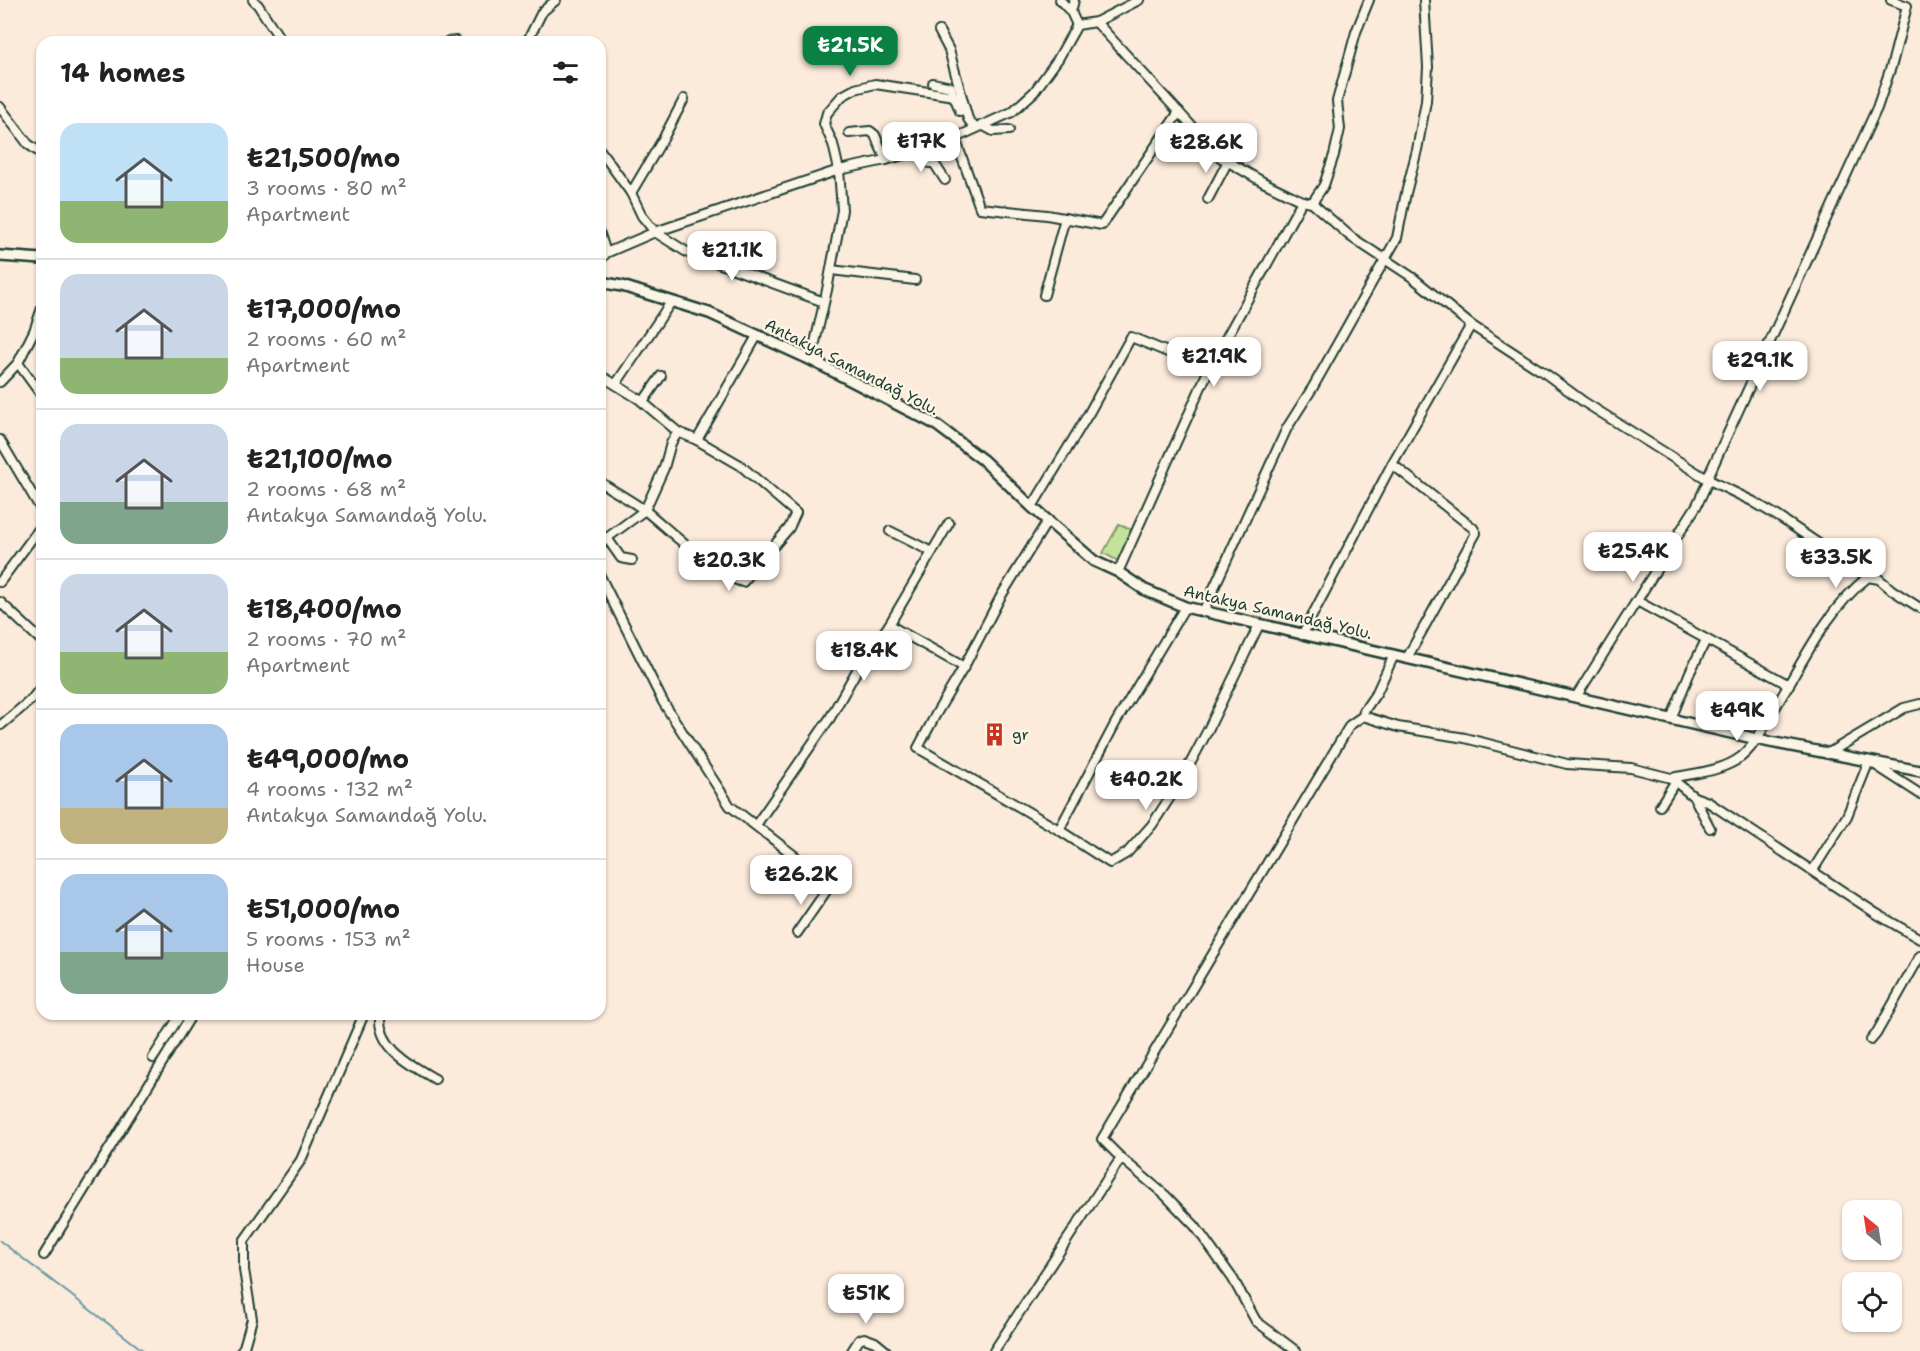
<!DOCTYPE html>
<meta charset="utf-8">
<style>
body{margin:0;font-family:"Shantell Sans",sans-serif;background:#f2f2f2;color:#222;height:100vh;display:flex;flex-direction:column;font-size:22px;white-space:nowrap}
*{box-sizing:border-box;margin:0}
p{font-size:20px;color:#767676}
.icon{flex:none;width:33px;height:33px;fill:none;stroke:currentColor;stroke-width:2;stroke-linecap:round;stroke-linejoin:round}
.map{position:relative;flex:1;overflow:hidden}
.side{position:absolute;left:36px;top:36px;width:570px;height:984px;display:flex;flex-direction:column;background:#fff;border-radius:18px;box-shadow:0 2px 4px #0004}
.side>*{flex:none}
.needle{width:39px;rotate:330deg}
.tools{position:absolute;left:1842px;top:1200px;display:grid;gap:12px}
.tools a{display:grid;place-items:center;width:60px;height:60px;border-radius:12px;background:#fff;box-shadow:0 2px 4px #0004;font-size:30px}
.price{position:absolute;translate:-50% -51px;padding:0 14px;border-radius:12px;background:#fff;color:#222;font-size:20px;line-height:39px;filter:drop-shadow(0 2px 3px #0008)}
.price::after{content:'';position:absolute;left:50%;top:36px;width:18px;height:14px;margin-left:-9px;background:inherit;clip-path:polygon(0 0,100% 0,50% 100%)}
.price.current{background:#0b8043;color:#fff}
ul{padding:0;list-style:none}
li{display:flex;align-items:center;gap:18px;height:150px;padding:0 24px}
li+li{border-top:2px solid #e0e0e0}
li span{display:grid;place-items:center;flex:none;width:168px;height:120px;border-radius:18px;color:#555}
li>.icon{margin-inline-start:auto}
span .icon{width:72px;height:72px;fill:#fffc;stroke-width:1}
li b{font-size:26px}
h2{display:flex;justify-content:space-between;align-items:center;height:72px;padding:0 24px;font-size:26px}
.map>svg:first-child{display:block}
</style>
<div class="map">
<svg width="1920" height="1351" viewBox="0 0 1920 1351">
<rect width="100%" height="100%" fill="#fcebdb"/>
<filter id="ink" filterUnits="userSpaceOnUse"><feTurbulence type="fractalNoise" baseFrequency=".0167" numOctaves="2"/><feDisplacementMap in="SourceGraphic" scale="12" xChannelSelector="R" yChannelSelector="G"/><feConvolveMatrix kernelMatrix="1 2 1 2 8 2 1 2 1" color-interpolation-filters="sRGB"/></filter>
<g filter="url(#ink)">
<polygon fill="#c4e299" stroke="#729066" stroke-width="1.5" points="1119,524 1134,531 1118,561 1103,553"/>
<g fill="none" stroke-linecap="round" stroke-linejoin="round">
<polyline stroke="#6899aa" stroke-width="2" points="0,1241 144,1351"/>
<defs>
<g id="minor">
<polyline points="253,0 258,5 282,42"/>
<polyline points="1060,0 1071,12 1077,25"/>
<polyline points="1071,12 1074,0"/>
<polyline points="1096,22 1220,157 1263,182 1302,201 1312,203 1351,237 1412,277 1471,325 1546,374 1584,402 1707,479 1752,501 1779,517 1868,577 1879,579 1892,590 1920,608"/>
<polyline points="939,31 949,50 968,119 975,128"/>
<polyline points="447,42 456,41 457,42"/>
<polyline points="527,42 542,12 556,0"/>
<polyline points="933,83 951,87 953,96"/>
<polyline points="954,96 960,111"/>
<polyline points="0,107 28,144 42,154"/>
<polyline points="982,125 993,131 1009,130"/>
<polyline points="849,133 870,131 875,135 886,160"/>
<polyline points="955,138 980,208 1047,215 1102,225 1179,112"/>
<polyline points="600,150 631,193 642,216 655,232 685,251 824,302"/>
<polyline points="921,150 929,163 934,163 945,180"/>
<polyline points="631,193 663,139 684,99"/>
<polyline points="1208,199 1228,161"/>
<polyline points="1312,203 1324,185 1334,155 1340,129 1337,101 1356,32 1369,0"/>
<polyline points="600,234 606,253"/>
<polyline points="600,261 606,253 655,232 839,170 886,160 921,150 955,138 1012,112 1034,92 1058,59 1077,25 1096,22 1139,0"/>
<polyline points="831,270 915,280"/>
<polyline points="1044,295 1065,218"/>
<polyline points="811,360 827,290 842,210 839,170 833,144 824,124 827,113 842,96 855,89 875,84 961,97"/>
<polyline points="18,363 42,396"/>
<path d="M600 375 639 399 678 432 697 440 740 465 796 513 789 528 743 582C718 577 669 530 647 512 632 501 615 492 600 482"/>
<polyline points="0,382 18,363 34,331 42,308"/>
<polyline points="616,384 671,302"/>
<polyline points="643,402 661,376"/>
<polyline points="0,440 42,511"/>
<polyline points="697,440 757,336"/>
<polyline points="1392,464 1473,528 1476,533 1407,658"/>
<polyline points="1707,479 1877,108 1892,64 1907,6 1891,0"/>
<polyline points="1032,507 1089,413 1131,337 1209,369"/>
<polyline points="1048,520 1001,596 964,667 936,714 918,748 1059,830 1110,863 1127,853 1152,825 1183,777 1208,730 1259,625"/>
<polyline points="890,531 932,552"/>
<polyline points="607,538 621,558 632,560"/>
<polyline points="600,543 645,510 664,468 671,443 678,432"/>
<polyline points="1118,572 1209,369 1302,201"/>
<polyline points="600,576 663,702 730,806 831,884 797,933"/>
<polyline points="0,582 42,525"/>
<polyline points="1637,601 1789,685"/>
<polyline points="0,602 42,641"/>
<polyline points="1203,612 1287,428 1313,387 1397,238 1406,193 1417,150 1426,101 1428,67 1424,0"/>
<polyline points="889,625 964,667"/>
<polyline points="1302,635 1392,464 1471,325"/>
<polyline points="1576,697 1697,505 1709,479"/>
<polyline points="1363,716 1398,727 1465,738 1567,764 1631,768 1671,778 1694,797 1710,828"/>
<polyline points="1671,719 1690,672 1706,640"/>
<polyline points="1,725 32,699 42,686"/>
<polyline points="1827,754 1904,708 1920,704"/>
<path d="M1671 778C1694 773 1721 772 1741 757 1756 745 1765 724 1775 708 1803 662 1826 610 1868 577"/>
<polyline points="1694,797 1708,802 1877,914 1920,939"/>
<polyline points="1660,806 1675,782"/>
<polyline points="756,825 830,718 857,670 889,625 949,523"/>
<polyline points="1059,830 1116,722 1185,607"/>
<polyline points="1813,870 1847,816 1869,761 1920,794"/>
<path d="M380 1014C377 1048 410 1064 435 1079"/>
<polyline points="1871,1040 1876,1034 1920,956"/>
<polyline points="153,1058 181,1014"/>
<polyline points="44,1255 192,1014"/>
<polyline points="241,1351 244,1347 252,1319 244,1270 244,1241 301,1160 364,1014"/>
<polyline points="852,1351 859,1340 864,1338 875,1342 886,1351"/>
<polyline points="994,1351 1121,1158"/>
<polyline points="1296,1351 1256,1321 1233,1279 1195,1226 1165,1195 1121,1158 1102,1139 1350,725 1363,716 1364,711 1377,692 1394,655"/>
</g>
<g id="tertiary">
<polyline points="0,256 42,259"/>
<polyline points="600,282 622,286 709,313 811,360 935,424 983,460 1032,507 1094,561 1118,572 1145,590 1185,607 1770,742 1920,771"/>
</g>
</defs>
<use href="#minor" stroke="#1f3d34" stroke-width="12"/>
<use href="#tertiary" stroke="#1f3d34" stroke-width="14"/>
<use href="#minor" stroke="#fcf5e5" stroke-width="8"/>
<use href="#tertiary" stroke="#fcf5e5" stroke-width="9"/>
</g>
</g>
<defs>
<symbol id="building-bare" viewBox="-9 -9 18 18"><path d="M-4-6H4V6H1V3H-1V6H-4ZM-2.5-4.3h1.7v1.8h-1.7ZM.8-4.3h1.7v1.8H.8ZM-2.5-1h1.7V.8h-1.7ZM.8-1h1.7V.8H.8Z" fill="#c8321e" stroke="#fcf5e5" stroke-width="2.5" paint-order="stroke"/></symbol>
</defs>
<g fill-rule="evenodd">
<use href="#building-bare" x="978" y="718" width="33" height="33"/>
</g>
<g text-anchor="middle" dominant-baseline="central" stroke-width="4.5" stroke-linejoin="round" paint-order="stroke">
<g font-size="16" fill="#1f3d34" stroke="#fcf5e5">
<text transform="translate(852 367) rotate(27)">Antakya Samandağ Yolu.</text>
<text transform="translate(1278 612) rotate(13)">Antakya Samandağ Yolu.</text>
</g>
<g font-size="16" fill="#1f3d34" stroke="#fcf5e5" text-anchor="start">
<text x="1012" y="734">gr</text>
</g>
</g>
</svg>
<div class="tools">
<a><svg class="needle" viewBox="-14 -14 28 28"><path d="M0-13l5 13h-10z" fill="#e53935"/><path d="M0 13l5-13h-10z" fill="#767676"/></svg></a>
<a><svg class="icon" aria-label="locate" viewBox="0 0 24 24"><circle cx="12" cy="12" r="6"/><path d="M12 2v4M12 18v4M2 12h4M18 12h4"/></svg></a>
</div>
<b class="price current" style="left:850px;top:77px">₺21.5K</b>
<b class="price" style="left:921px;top:173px">₺17K</b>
<b class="price" style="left:1206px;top:174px">₺28.6K</b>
<b class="price" style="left:732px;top:282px">₺21.1K</b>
<b class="price" style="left:1214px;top:388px">₺21.9K</b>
<b class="price" style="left:1760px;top:392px">₺29.1K</b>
<b class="price" style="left:1633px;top:583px">₺25.4K</b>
<b class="price" style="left:1836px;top:589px">₺33.5K</b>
<b class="price" style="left:729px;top:592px">₺20.3K</b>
<b class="price" style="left:864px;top:682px">₺18.4K</b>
<b class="price" style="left:1737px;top:742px">₺49K</b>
<b class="price" style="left:1146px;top:811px">₺40.2K</b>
<b class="price" style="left:801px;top:906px">₺26.2K</b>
<b class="price" style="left:866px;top:1325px">₺51K</b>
<section class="side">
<h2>14 homes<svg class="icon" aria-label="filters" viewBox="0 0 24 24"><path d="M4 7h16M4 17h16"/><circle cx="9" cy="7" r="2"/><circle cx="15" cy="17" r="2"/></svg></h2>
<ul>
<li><span style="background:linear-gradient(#bfe0f5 65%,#8fb573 0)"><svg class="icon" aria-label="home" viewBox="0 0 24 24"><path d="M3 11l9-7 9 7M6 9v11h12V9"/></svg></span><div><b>₺21,500/mo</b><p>3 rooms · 80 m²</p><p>Apartment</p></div></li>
<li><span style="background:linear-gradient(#c9d6e8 70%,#8fb573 0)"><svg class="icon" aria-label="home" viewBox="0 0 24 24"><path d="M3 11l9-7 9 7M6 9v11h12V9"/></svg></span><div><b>₺17,000/mo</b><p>2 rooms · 60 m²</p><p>Apartment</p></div></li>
<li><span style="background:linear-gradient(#c9d6e8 65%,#7fa58c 0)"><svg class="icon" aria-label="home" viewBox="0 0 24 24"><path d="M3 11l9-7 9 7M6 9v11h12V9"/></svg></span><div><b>₺21,100/mo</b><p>2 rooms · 68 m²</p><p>Antakya Samandağ Yolu.</p></div></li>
<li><span style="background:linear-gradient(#c9d6e8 65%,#8fb573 0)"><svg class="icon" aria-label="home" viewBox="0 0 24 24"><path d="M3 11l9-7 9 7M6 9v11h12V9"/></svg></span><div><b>₺18,400/mo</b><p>2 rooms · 70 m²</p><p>Apartment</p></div></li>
<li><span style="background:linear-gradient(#a9c7e8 70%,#c2b280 0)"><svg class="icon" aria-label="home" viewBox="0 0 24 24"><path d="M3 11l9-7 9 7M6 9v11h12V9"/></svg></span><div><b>₺49,000/mo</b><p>4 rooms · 132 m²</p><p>Antakya Samandağ Yolu.</p></div></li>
<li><span style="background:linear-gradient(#a9c7e8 65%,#7fa58c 0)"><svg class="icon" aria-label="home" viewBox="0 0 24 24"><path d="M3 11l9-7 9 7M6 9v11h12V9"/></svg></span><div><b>₺51,000/mo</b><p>5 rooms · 153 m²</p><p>House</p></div></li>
</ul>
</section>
</div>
